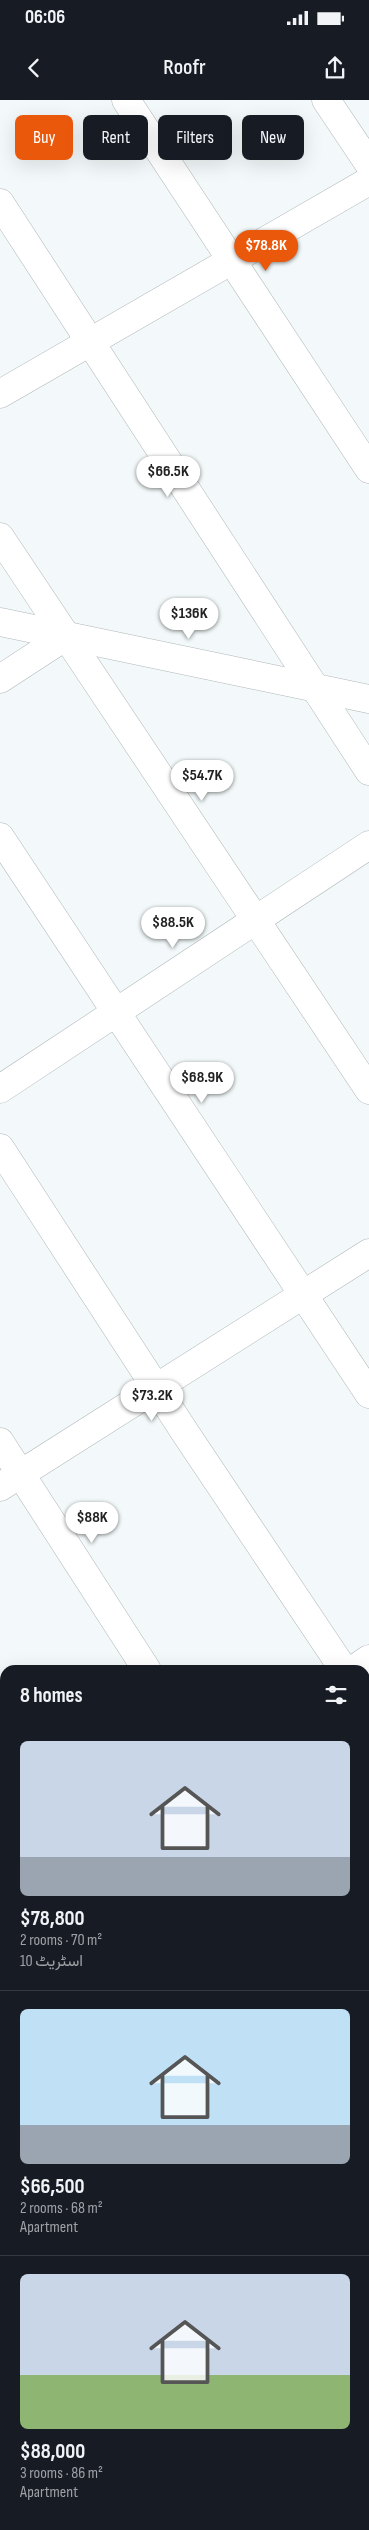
<!DOCTYPE html>
<meta charset="utf-8">
<style>
body{margin:0;font-family:"Sofia Sans Condensed",Vazirmatn,sans-serif;background:#242831;color:#f1f3f6;height:100vh;display:flex;flex-direction:column;font-size:19px;white-space:nowrap}
*{box-sizing:border-box;margin:0}
p{font-size:16px;color:#9ea1a6}
.icon{flex:none;width:28px;height:28px;fill:none;stroke:currentColor;stroke-width:2;stroke-linecap:round;stroke-linejoin:round}
.map{position:relative;flex:1;overflow:hidden}
.sheet{position:absolute;left:0px;top:1565px;width:370px;height:865px;display:flex;flex-direction:column;background:#171b24;border-radius:15px 15px 0 0;box-shadow:0 5px 20px #0002}
.sheet>*{flex:none}
.guide{position:absolute;left:15px;top:15px;width:340px;height:45px;display:flex;gap:10px}
.price{position:absolute;translate:-50% -42px;padding:0 11px;border-radius:18px;background:#fff;color:#222;font-size:16px;line-height:32px;filter:drop-shadow(0 1px 2px #0008)}
.price::after{content:'';position:absolute;left:50%;top:30px;width:15px;height:11px;margin-left:-8px;background:inherit;clip-path:polygon(0 0,100% 0,50% 100%)}
.price.selected{background:#ea580c;color:#fff}
ul{padding:0;list-style:none}
li{display:grid;align-content:center;gap:10px;height:265px;padding:0 20px}
li+li{border-top:1px solid #363941}
li span{display:grid;place-items:center;height:155px;border-radius:8px;color:#555}
li>.icon{margin-inline-start:auto}
span .icon{width:90px;height:90px;fill:#fffc;stroke-width:1}
li b{font-size:21px}
h2{display:flex;justify-content:space-between;align-items:center;height:60px;padding:0 20px;font-size:21px}
.tag{padding:0 18px;border-radius:8px;background:#171b24;box-shadow:0 5px 20px #0002;font-size:18px;line-height:45px}
.tag.selected{background:#ea580c;color:#fff}
.status{display:flex;justify-content:space-between;align-items:center;height:35px;padding:0 25px;background:#171b24;direction:ltr}
.status svg{height:14px;fill:currentColor}
header{display:flex;justify-content:space-between;align-items:center;height:65px;padding:0 20px;background:#171b24;font-size:22px;font-weight:600}
.map>svg:first-child{display:block}
</style>
<div class="status"><b>06:06</b><svg viewBox="0 0 49 12"><path d="M0 12V9h3v3zM5 12V6h3v6zM10 12V3h3v9zM15 12V0h3v12zM26 1h20v11H26zM47 4h2v5h-2z"/></svg></div>
<header><svg class="icon" aria-label="back" viewBox="0 0 24 24"><path d="M15 5l-7 7 7 7"/></svg>Roofr<svg class="icon" aria-label="share" viewBox="0 0 24 24"><path d="M12 15V3M7 8l5-5 5 5M5 13v7h14v-7"/></svg></header>
<div class="map">
<svg width="369" height="2430" viewBox="0 0 369 2430">
<rect width="100%" height="100%" fill="#f3f9fa"/>
<g fill="none" stroke-linecap="round" stroke-linejoin="round">
<defs>
<g id="minor">
<polyline points="126,0 369,369"/>
<polyline points="326,0 369,64"/>
<polyline points="0,103 369,671"/>
<polyline points="0,294 369,81"/>
<polyline points="0,437 369,990"/>
<polyline points="0,522 369,599"/>
<polyline points="0,579 66,536"/>
<polyline points="0,737 369,1294"/>
<polyline points="0,989 369,745"/>
<polyline points="0,1048 186,1334 344,1570"/>
<polyline points="0,1342 147,1570"/>
<polyline points="0,1387 369,1153"/>
<polyline points="353,1570 369,1559"/>
<polyline points="365,1602 369,1608"/>
<polyline points="0,1654 5,1662"/>
<polyline points="365,1907 369,1914"/>
<polyline points="365,1953 369,1951"/>
<polyline points="0,1958 5,1955"/>
<polyline points="0,1978 5,1986"/>
<polyline points="365,2213 369,2219"/>
<polyline points="0,2275 5,2283"/>
<polyline points="365,2350 369,2347"/>
<polyline points="100,2425 103,2430"/>
<polyline points="303,2425 306,2430"/>
<polyline points="5,2430 13,2425"/>
<polyline points="242,2430 249,2425"/>
</g>
</defs>
<use href="#minor" stroke="#b0b6b7" stroke-width="29"/>
<use href="#minor" stroke="#fff" stroke-width="28"/>
</g>
</svg>
<b class="price selected" style="left:266px;top:172px">$78.8K</b>
<b class="price" style="left:168px;top:398px">$66.5K</b>
<b class="price" style="left:189px;top:540px">$136K</b>
<b class="price" style="left:202px;top:702px">$54.7K</b>
<b class="price" style="left:173px;top:849px">$88.5K</b>
<b class="price" style="left:202px;top:1004px">$68.9K</b>
<b class="price" style="left:152px;top:1322px">$73.2K</b>
<b class="price" style="left:92px;top:1444px">$88K</b>
<div class="guide">
<a class="tag selected">Buy</a>
<a class="tag">Rent</a>
<a class="tag">Filters</a>
<a class="tag">New</a>
</div>
<section class="sheet">
<h2>8 homes<svg class="icon" aria-label="filters" viewBox="0 0 24 24"><path d="M4 7h16M4 17h16"/><circle cx="9" cy="7" r="2"/><circle cx="15" cy="17" r="2"/></svg></h2>
<ul>
<li><span style="background:linear-gradient(#c9d6e8 75%,#9aa5b1 0)"><svg class="icon" aria-label="home" viewBox="0 0 24 24"><path d="M3 11l9-7 9 7M6 9v11h12V9"/></svg></span><div><b>$78,800</b><p>2 rooms · 70 m²</p><p>اسٹریٹ 10</p></div></li>
<li><span style="background:linear-gradient(#bfe0f5 75%,#9aa5b1 0)"><svg class="icon" aria-label="home" viewBox="0 0 24 24"><path d="M3 11l9-7 9 7M6 9v11h12V9"/></svg></span><div><b>$66,500</b><p>2 rooms · 68 m²</p><p>Apartment</p></div></li>
<li><span style="background:linear-gradient(#c9d6e8 65%,#8fb573 0)"><svg class="icon" aria-label="home" viewBox="0 0 24 24"><path d="M3 11l9-7 9 7M6 9v11h12V9"/></svg></span><div><b>$88,000</b><p>3 rooms · 86 m²</p><p>Apartment</p></div></li>
</ul>
</section>
</div>
